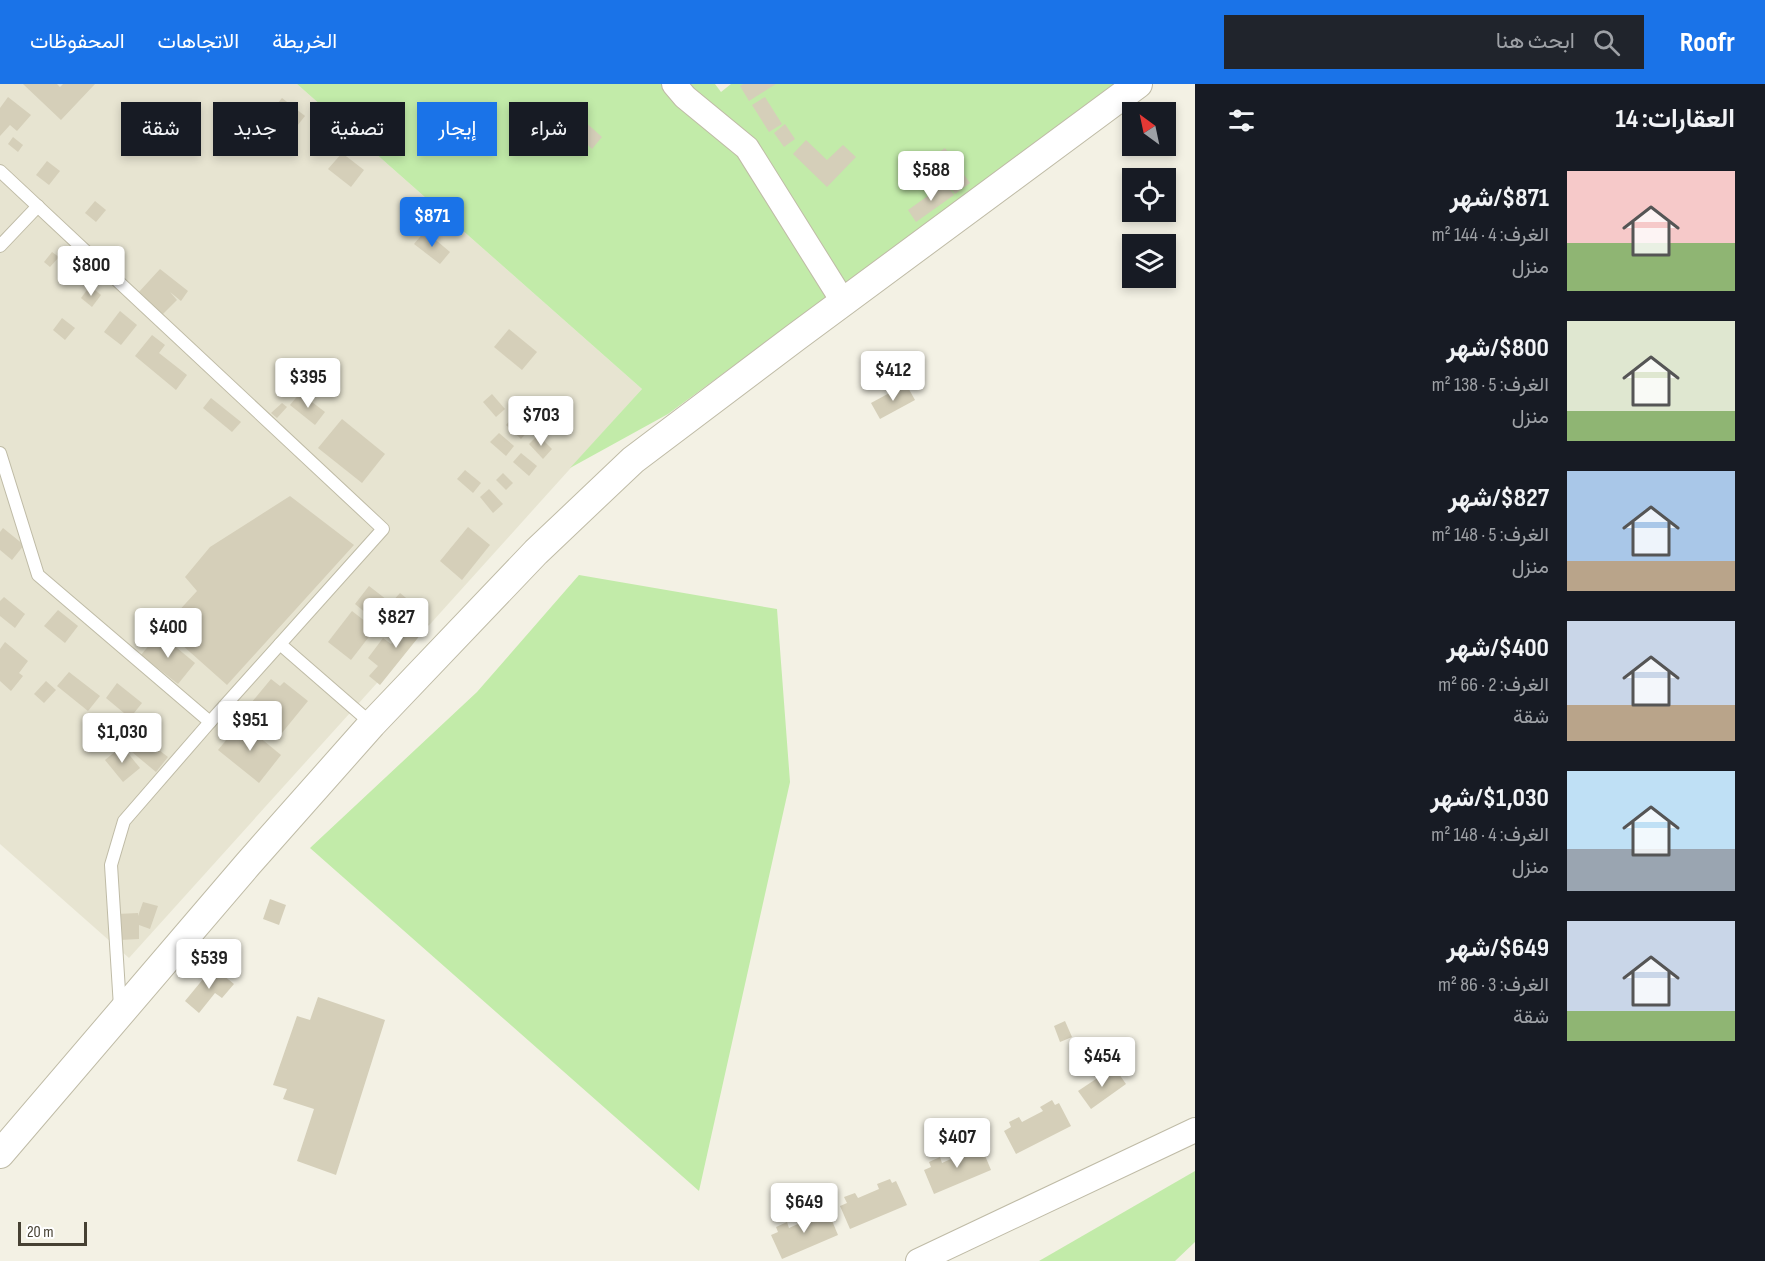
<!DOCTYPE html>
<html lang="ar">
<meta charset="utf-8">
<style>
body{margin:0;font-family:"Sofia Sans Condensed",Vazirmatn,sans-serif;background:#20242c;color:#f1f3f6;direction:rtl;height:100vh;display:flex;flex-direction:column;font-size:22px;white-space:nowrap}
*{box-sizing:border-box;margin:0}
p{font-size:20px;color:#9ea1a6}
.icon{flex:none;width:33px;height:33px;fill:none;stroke:currentColor;stroke-width:2;stroke-linecap:round;stroke-linejoin:round}
.map{position:relative;flex:1;overflow:hidden;direction:ltr}
.drawer{display:flex;flex-direction:column;background:#171b24;width:570px}
.drawer>*{flex:none}
.guide{position:absolute;left:18px;top:18px;width:570px;height:54px;direction:rtl;display:flex;gap:12px}
.needle{width:39px;rotate:327deg}
.tools{position:absolute;left:1122px;top:18px;display:grid;gap:12px}
.tools a{display:grid;place-items:center;width:54px;height:54px;border-radius:0px;background:#171b24;box-shadow:0 3px 9px #0003;font-size:30px}
.scale{position:absolute;left:18px;bottom:15px;width:69px;box-sizing:border-box;padding-left:6px;border:3px solid #464133;border-top:0;font-size:16px;line-height:21px;white-space:nowrap;color:#464133;-webkit-text-stroke:4px #fff;paint-order:stroke}
.price{position:absolute;translate:-50% -51px;padding:0 14px;border-radius:6px;background:#fff;color:#222;font-size:20px;line-height:39px;filter:drop-shadow(0 2px 3px #0008)}
.price::after{content:'';position:absolute;left:50%;top:36px;width:18px;height:14px;margin-left:-9px;background:inherit;clip-path:polygon(0 0,100% 0,50% 100%)}
.price.on{background:#1a73e8;color:#fff}
ul{padding:0;list-style:none}
li{display:flex;align-items:center;gap:18px;height:150px;padding:0 30px}
li span{display:grid;place-items:center;flex:none;width:168px;height:120px;border-radius:0px;color:#555}
li>.icon{margin-inline-start:auto}
span .icon{width:72px;height:72px;fill:#fffc;stroke-width:1}
li b{font-size:26px}
h2{display:flex;justify-content:space-between;align-items:center;height:72px;padding:0 30px;font-size:26px}
.tag{padding:0 21px;border-radius:0px;background:#171b24;box-shadow:0 3px 9px #0003;font-size:21px;line-height:54px}
.tag.on{background:#1a73e8;color:#fff}
header{display:flex;align-items:center;gap:36px;box-sizing:border-box;height:84px;padding:0 30px;background:#1a73e8;color:#fff}
header strong{font-size:28px}
nav{display:flex;gap:33px;margin-inline-start:auto;font-size:21px}
.search{width:420px;height:54px;background:#20242c;display:flex;align-items:center;gap:15px;box-sizing:border-box;padding:0 21px;border-radius:0px;color:#9ea1a6;font-size:22px}
main{display:flex;flex:1;min-height:0}
.map>svg:first-child{display:block}
</style>
<header>
<strong>Roofr</strong>
<div class="search"><svg class="icon" aria-label="search" viewBox="0 0 24 24"><circle cx="10" cy="10" r="6"/><path d="M15 15l6 6"/></svg>ابحث هنا</div>
<nav><a>الخريطة</a><a>الاتجاهات</a><a>المحفوظات</a></nav>
</header>
<main>
<section class="drawer">
<h2>العقارات: 14<svg class="icon" aria-label="filters" viewBox="0 0 24 24"><path d="M4 7h16M4 17h16"/><circle cx="9" cy="7" r="2"/><circle cx="15" cy="17" r="2"/></svg></h2>
<ul>
<li><span style="background:linear-gradient(#f6c9c9 60%,#8fb573 0)"><svg class="icon" aria-label="home" viewBox="0 0 24 24"><path d="M3 11l9-7 9 7M6 9v11h12V9"/></svg></span><div><b>$871/شهر</b><p>الغرف: 4 · 144 m²</p><p>منزل</p></div></li>
<li><span style="background:linear-gradient(#dfe7d0 75%,#8fb573 0)"><svg class="icon" aria-label="home" viewBox="0 0 24 24"><path d="M3 11l9-7 9 7M6 9v11h12V9"/></svg></span><div><b>$800/شهر</b><p>الغرف: 5 · 138 m²</p><p>منزل</p></div></li>
<li><span style="background:linear-gradient(#a9c7e8 75%,#b9a48a 0)"><svg class="icon" aria-label="home" viewBox="0 0 24 24"><path d="M3 11l9-7 9 7M6 9v11h12V9"/></svg></span><div><b>$827/شهر</b><p>الغرف: 5 · 148 m²</p><p>منزل</p></div></li>
<li><span style="background:linear-gradient(#c9d6e8 70%,#b9a48a 0)"><svg class="icon" aria-label="home" viewBox="0 0 24 24"><path d="M3 11l9-7 9 7M6 9v11h12V9"/></svg></span><div><b>$400/شهر</b><p>الغرف: 2 · 66 m²</p><p>شقة</p></div></li>
<li><span style="background:linear-gradient(#bfe0f5 65%,#9aa5b1 0)"><svg class="icon" aria-label="home" viewBox="0 0 24 24"><path d="M3 11l9-7 9 7M6 9v11h12V9"/></svg></span><div><b>$1,030/شهر</b><p>الغرف: 4 · 148 m²</p><p>منزل</p></div></li>
<li><span style="background:linear-gradient(#c9d6e8 75%,#8fb573 0)"><svg class="icon" aria-label="home" viewBox="0 0 24 24"><path d="M3 11l9-7 9 7M6 9v11h12V9"/></svg></span><div><b>$649/شهر</b><p>الغرف: 3 · 86 m²</p><p>شقة</p></div></li>
</ul>
</section>
<div class="map">
<svg width="1195" height="1177" viewBox="0 0 1195 1177">
<rect width="100%" height="100%" fill="#f3f1e4"/>
<polygon fill="#e7e4d1" points="0,0 297,0 642,305 129,874 0,760"/>
<g fill="#c2eba9">
<polygon points="297,0 715,0 721,8 731,0 1117,0 668,330 570,384 642,305"/>
<polygon points="579,491 777,525 790,698 699,1107 310,764 477,608"/>
<polygon points="1195,1087 1195,1158 1175,1177 1039,1177"/>
</g>
<g fill="#d5cfb9">
<polygon points="23,0 57,0 60,3 63,0 95,0 61,36"/>
<polygon points="743,0 776,0 749,17 740,2"/>
<polygon points="8,13 31,31 17,47 10,41 0,52 0,24"/>
<polygon points="765,13 782,40 769,48 752,21"/>
<polygon points="282,14 305,32 293,47 270,29"/>
<polygon points="264,26 284,44 273,56 252,38"/>
<polygon points="582,35 602,53 592,65 572,46"/>
<polygon points="785,40 795,55 784,63 774,49"/>
<polygon points="13,53 23,61 18,68 8,60"/>
<polygon points="806,56 827,76 843,61 856,73 827,103 793,70"/>
<polygon points="945,64 970,99 955,110 930,75"/>
<polygon points="342,69 364,86 351,103 328,85"/>
<polygon points="47,77 60,87 49,101 36,91"/>
<polygon points="946,99 954,111 916,138 908,126"/>
<polygon points="95,117 106,126 96,138 85,129"/>
<polygon points="425,147 450,168 440,180 414,160"/>
<polygon points="52,168 59,173 50,183 44,178"/>
<polygon points="160,185 188,207 181,217 170,208 177,216 160,233 138,209"/>
<polygon points="90,202 101,211 92,223 81,214"/>
<polygon points="120,227 137,241 121,261 104,248"/>
<polygon points="62,234 75,244 65,256 53,246"/>
<polygon points="509,245 537,268 522,286 494,263"/>
<polygon points="152,251 165,261 159,269 187,291 176,306 135,272"/>
<polygon points="906,300 915,316 880,335 871,319"/>
<polygon points="300,309 325,328 315,341 290,321"/>
<polygon points="492,310 505,325 496,333 483,318"/>
<polygon points="211,314 241,338 232,348 203,324"/>
<polygon points="533,316 545,327 538,335 525,323"/>
<polygon points="282,319 287,323 277,334 271,329"/>
<polygon points="515,331 530,345 521,355 506,341"/>
<polygon points="342,335 385,370 362,399 318,364"/>
<polygon points="499,349 514,362 506,372 490,358"/>
<polygon points="538,351 552,365 543,375 529,360"/>
<polygon points="521,369 537,382 529,392 513,378"/>
<polygon points="465,386 481,399 473,409 457,395"/>
<polygon points="503,389 513,399 506,406 496,396"/>
<polygon points="489,405 503,420 493,429 480,413"/>
<polygon points="290,412 354,461 227,601 163,544 197,507 185,493 210,463"/>
<polygon points="468,443 490,461 462,496 440,477"/>
<polygon points="3,444 24,461 12,476 0,466 0,448"/>
<polygon points="369,502 391,519 400,509 417,523 397,547 381,534 378,539 355,520"/>
<polygon points="4,513 25,530 15,544 0,532 0,517"/>
<polygon points="58,526 78,542 65,559 44,542"/>
<polygon points="352,527 375,545 351,576 328,558"/>
<polygon points="415,529 429,540 380,601 369,592 378,582 368,574 383,554 391,560"/>
<polygon points="159,549 195,579 178,600 141,571"/>
<polygon points="5,558 28,577 19,589 23,592 11,607 0,597 0,565"/>
<polygon points="69,588 100,612 88,627 57,602"/>
<polygon points="271,595 280,602 284,598 308,617 277,655 242,630"/>
<polygon points="46,597 56,606 44,619 34,610"/>
<polygon points="117,599 142,619 130,634 106,614"/>
<polygon points="241,638 281,671 259,699 218,666"/>
<polygon points="143,654 168,673 156,688 132,668"/>
<polygon points="122,662 140,684 123,698 105,676"/>
<polygon points="270,815 286,821 279,841 263,835"/>
<polygon points="143,818 158,822 150,845 139,841 139,855 119,856 117,830 138,829 138,832"/>
<polygon points="213,883 234,900 222,914 215,909 199,929 185,917"/>
<polygon points="318,913 385,936 336,1091 297,1077 314,1025 283,1015 287,1005 273,1001 297,932 310,936"/>
<polygon points="1065,937 1072,953 1060,958 1054,942"/>
<polygon points="1114,983 1126,1000 1091,1025 1078,1007"/>
<polygon points="1052,1016 1055,1021 1059,1019 1071,1042 1016,1070 1004,1047 1011,1043 1009,1038 1019,1033 1022,1038 1043,1027 1040,1023"/>
<polygon points="974,1059 976,1064 981,1062 991,1086 934,1110 924,1086 931,1083 929,1078 940,1073 942,1079 964,1069 961,1064"/>
<polygon points="890,1095 892,1099 896,1097 907,1121 850,1145 840,1122 847,1119 844,1113 855,1109 858,1114 879,1105 877,1100"/>
<polygon points="821,1124 823,1129 828,1127 838,1151 782,1175 771,1151 778,1148 776,1143 787,1138 789,1144 811,1134 809,1129"/>
</g>
<g fill="none" stroke-linecap="round" stroke-linejoin="round">
<defs>
<g id="service">
<polyline points="0,87 383,445 210,638 38,491 0,369"/>
<polyline points="0,162 38,122"/>
<polyline points="280,560 372,640"/>
<polyline points="120,923 111,781 124,737 210,638"/>
</g>
<g id="minor">
<polyline points="674,0 685,13 747,64 844,219"/>
<polyline points="918,1177 1195,1046"/>
</g>
<polyline id="tertiary" points="0,1070 248,780 372,640 536,468 633,376 796,253 1138,0"/>
</defs>
<use href="#service" stroke="#bfbba6" stroke-width="14"/>
<use href="#minor" stroke="#bfbba6" stroke-width="26"/>
<use href="#tertiary" stroke="#bfbba6" stroke-width="30"/>
<use href="#service" stroke="#fff" stroke-width="12"/>
<use href="#minor" stroke="#fff" stroke-width="24"/>
<use href="#tertiary" stroke="#fff" stroke-width="28"/>
</g>
</svg>
<div class="tools">
<a><svg class="needle" viewBox="-14 -14 28 28"><path d="M0-13l5 13h-10z" fill="#e53935"/><path d="M0 13l5-13h-10z" fill="#9ea1a6"/></svg></a>
<a><svg class="icon" aria-label="locate" viewBox="0 0 24 24"><circle cx="12" cy="12" r="6"/><path d="M12 2v4M12 18v4M2 12h4M18 12h4"/></svg></a>
<a><svg class="icon" aria-label="layers" viewBox="0 0 24 24"><path d="M12 4l9 5-9 5-9-5zM3 14l9 5 9-5"/></svg></a>
</div>
<div class="scale">20 m</div>
<b class="price" style="left:931px;top:118px">$588</b>
<b class="price on" style="left:432px;top:164px">$871</b>
<b class="price" style="left:91px;top:213px">$800</b>
<b class="price" style="left:893px;top:318px">$412</b>
<b class="price" style="left:308px;top:325px">$395</b>
<b class="price" style="left:541px;top:363px">$703</b>
<b class="price" style="left:396px;top:565px">$827</b>
<b class="price" style="left:168px;top:575px">$400</b>
<b class="price" style="left:250px;top:668px">$951</b>
<b class="price" style="left:122px;top:680px">$1,030</b>
<b class="price" style="left:209px;top:906px">$539</b>
<b class="price" style="left:1102px;top:1004px">$454</b>
<b class="price" style="left:957px;top:1085px">$407</b>
<b class="price" style="left:804px;top:1150px">$649</b>
<div class="guide">
<a class="tag">شراء</a>
<a class="tag on">إيجار</a>
<a class="tag">تصفية</a>
<a class="tag">جديد</a>
<a class="tag">شقة</a>
</div>
</div>
</main>
